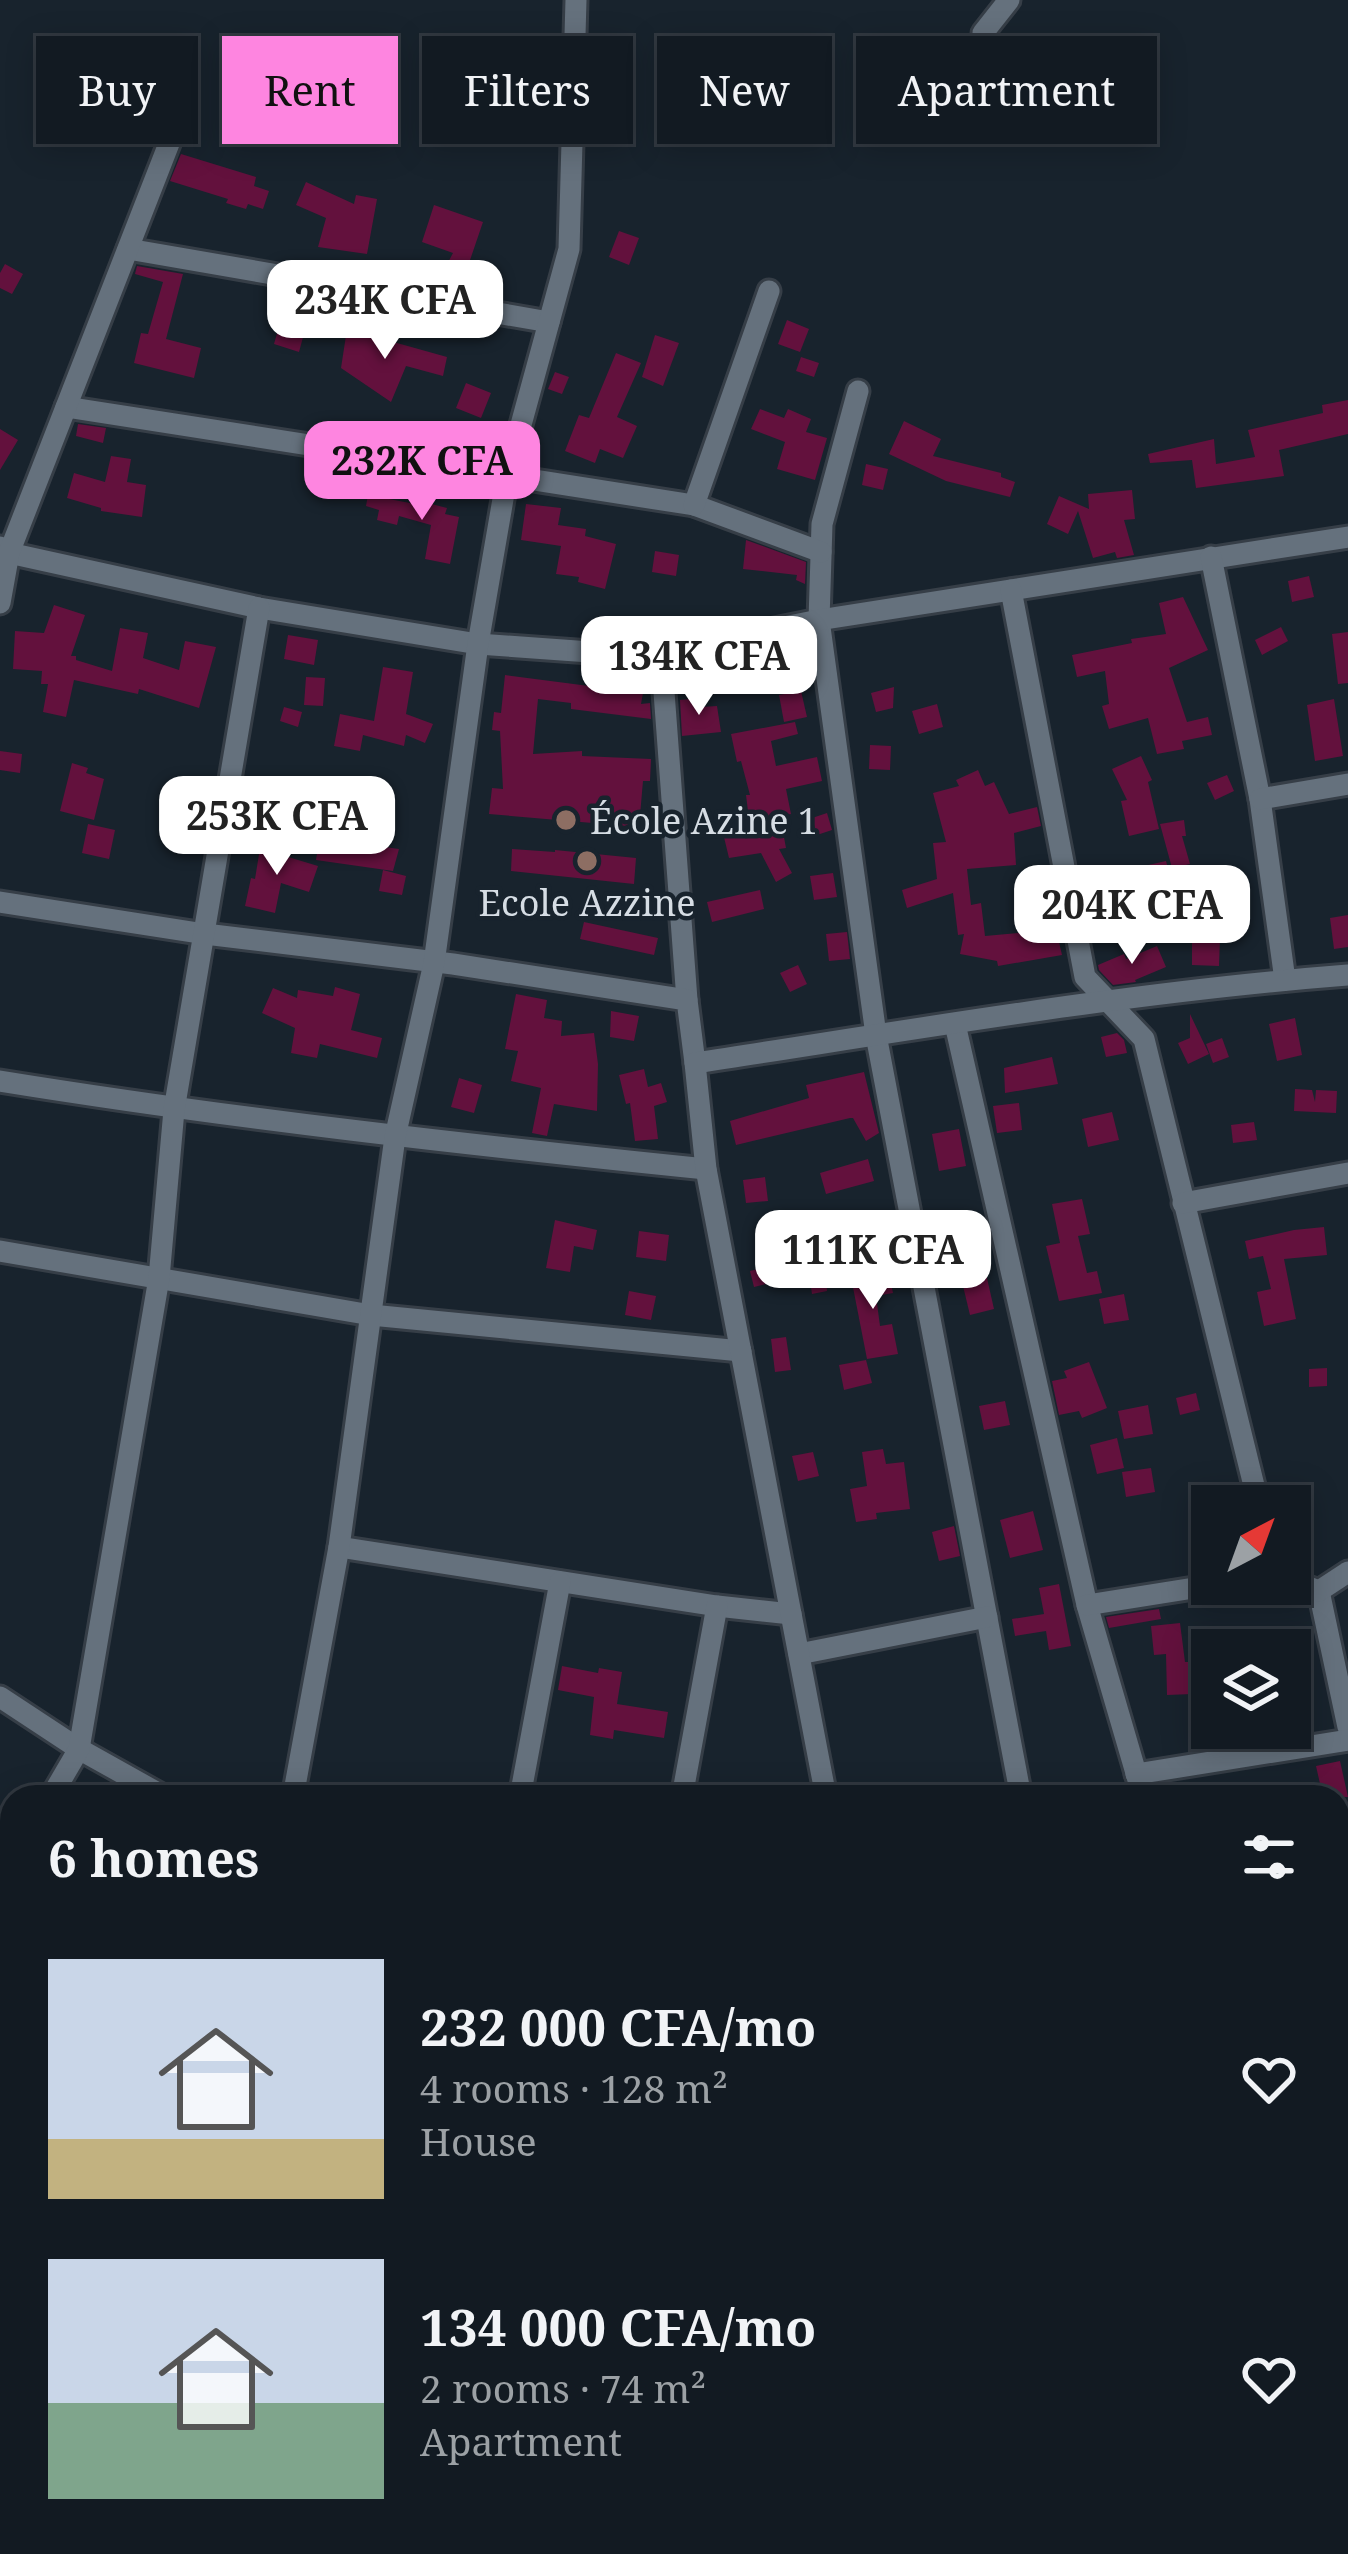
<!DOCTYPE html>
<meta charset="utf-8">
<style>
body{margin:0;font-family:"Noto Serif",serif;background:#1f272f;color:#f1f3f6;height:100vh;display:flex;flex-direction:column;font-size:45px;white-space:nowrap}
*{box-sizing:border-box;margin:0}
p{font-size:39px;color:#9ca1a5}
.icon{flex:none;width:66px;height:66px;fill:none;stroke:currentColor;stroke-width:2;stroke-linecap:round;stroke-linejoin:round}
.map{position:relative;flex:1;overflow:hidden}
.sheet{position:absolute;left:0px;top:1785px;width:1350px;height:771px;display:flex;flex-direction:column;background:#121a22;border-radius:36px 36px 0 0;box-shadow:0 6px 30px #0003,0 0 0 3px #313840}
.sheet>*{flex:none}
.guide{position:absolute;left:36px;top:36px;width:1278px;height:108px;display:flex;gap:24px}
.needle{width:78px;rotate:41deg}
.controls{position:absolute;left:1191px;top:1485px;display:grid;gap:24px}
.controls a{display:grid;place-items:center;width:120px;height:120px;border-radius:0px;background:#121a22;box-shadow:0 6px 30px #0003,0 0 0 3px #313840;font-size:60px}
.price{position:absolute;translate:-50% -102px;padding:0 27px;border-radius:24px;background:#fff;color:#222;font-size:39px;line-height:78px;filter:drop-shadow(0 3px 6px #0008)}
.price::after{content:'';position:absolute;left:50%;top:72px;width:36px;height:27px;margin-left:-18px;background:inherit;clip-path:polygon(0 0,100% 0,50% 100%)}
.price.selected{background:#fe85e0;color:#111}
ul{padding:0;list-style:none}
li{display:flex;align-items:center;gap:36px;height:300px;padding:0 48px}
li span{display:grid;place-items:center;flex:none;width:336px;height:240px;border-radius:0px;color:#555}
li>.icon{margin-inline-start:auto}
span .icon{width:144px;height:144px;fill:#fffc;stroke-width:1}
li b{font-size:51px}
h2{display:flex;justify-content:space-between;align-items:center;height:144px;padding:0 48px;font-size:51px}
.pill{padding:0 42px;border-radius:0px;background:#121a22;box-shadow:0 6px 30px #0003,0 0 0 3px #313840;font-size:42px;line-height:108px}
.pill.selected{background:#fe85e0;color:#111}
.map>svg:first-child{display:block}
</style>
<div class="map">
<svg width="1348" height="2554" viewBox="0 0 1348 2554">
<rect width="100%" height="100%" fill="#18232d"/>
<g fill="#63113d">
<polygon points="181,154 256,177 254,186 269,191 263,209 248,204 246,209 226,203 228,199 170,181"/>
<polygon points="306,182 354,204 356,195 377,199 367,254 318,247 326,218 296,205"/>
<polygon points="434,205 483,222 468,266 476,270 467,287 442,274 453,253 422,242"/>
<polygon points="619,231 639,238 629,265 609,257"/>
<polygon points="5,264 23,274 12,294 0,288 0,273"/>
<polygon points="137,266 183,274 166,339 201,348 194,378 134,363 141,333 148,334 163,282 135,274"/>
<polygon points="787,320 809,329 800,352 778,344"/>
<polygon points="280,323 305,330 299,352 274,344"/>
<polygon points="347,329 447,357 443,376 406,366 391,402 341,368"/>
<polygon points="655,335 679,343 663,386 642,377"/>
<polygon points="616,353 641,363 617,417 637,426 623,458 600,449 595,463 565,451 579,415 589,418"/>
<polygon points="801,357 819,363 814,377 796,371"/>
<polygon points="555,372 569,377 562,394 548,389"/>
<polygon points="466,383 491,393 481,418 456,408"/>
<polygon points="1348,400 1348,434 1279,450 1284,476 1196,488 1192,460 1150,463 1148,454 1214,439 1216,464 1255,457 1248,430 1323,413 1322,405"/>
<polygon points="760,409 784,418 788,409 811,419 806,432 827,438 815,480 777,469 785,442 751,429"/>
<polygon points="904,421 941,439 933,456 1001,473 1001,477 1015,482 1010,497 946,481 889,454"/>
<polygon points="78,424 106,428 103,443 76,436"/>
<polygon points="0,429 18,440 0,470"/>
<polygon points="111,456 131,459 127,482 146,485 142,517 101,511 101,508 67,498 74,473 105,482"/>
<polygon points="322,462 349,466 343,486 317,478"/>
<polygon points="866,464 888,469 883,490 862,485"/>
<polygon points="1132,490 1135,519 1124,520 1134,555 1117,558 1115,552 1093,558 1078,511 1068,534 1047,524 1059,496 1089,509 1088,494"/>
<polygon points="368,495 415,504 416,500 447,508 445,514 459,517 450,564 425,559 431,525 399,516 397,525 377,520 379,510 366,506"/>
<polygon points="526,504 561,508 558,525 586,529 585,536 616,544 605,589 578,582 579,577 556,574 561,546 521,540"/>
<polygon points="746,540 806,562 805,584 796,580 797,575 743,569"/>
<polygon points="655,551 679,555 676,576 652,572"/>
<polygon points="1309,576 1314,597 1292,602 1288,581"/>
<polygon points="1183,597 1208,650 1169,668 1187,722 1208,717 1212,735 1182,741 1184,749 1157,754 1148,718 1109,729 1102,706 1109,704 1105,671 1077,677 1072,655 1132,643 1131,639 1166,634 1159,603"/>
<polygon points="54,605 85,615 71,656 76,656 76,660 112,671 120,628 148,633 143,658 179,670 185,641 216,647 199,708 139,689 138,694 74,680 66,717 43,712 48,684 41,684 42,671 13,669 15,631 44,633"/>
<polygon points="1281,627 1288,641 1262,655 1255,640"/>
<polygon points="1348,632 1348,683 1338,684 1332,634"/>
<polygon points="288,635 318,640 314,665 284,659"/>
<polygon points="383,667 413,672 406,714 433,724 425,743 406,735 404,746 363,735 360,751 334,746 340,714 374,721"/>
<polygon points="505,675 643,693 641,704 650,703 651,719 571,709 571,703 538,699 533,754 582,751 582,756 651,759 650,781 643,781 639,827 489,814 492,788 503,789 500,731 492,730 494,712 501,713"/>
<polygon points="306,677 325,678 323,706 304,705"/>
<polygon points="894,687 893,708 876,712 871,693"/>
<polygon points="801,691 807,717 784,722 779,695"/>
<polygon points="700,698 701,707 717,706 721,732 682,736 680,700"/>
<polygon points="1334,699 1343,756 1315,761 1307,705"/>
<polygon points="937,704 943,727 919,734 912,711"/>
<polygon points="284,707 302,712 298,727 280,721"/>
<polygon points="795,722 798,734 771,741 776,766 817,757 822,781 786,789 791,814 780,816 786,848 779,849 792,873 776,882 761,853 729,858 723,833 750,827 746,795 750,795 741,761 737,762 731,734"/>
<polygon points="870,745 891,746 890,770 869,769"/>
<polygon points="0,751 22,754 20,773 0,770"/>
<polygon points="1141,756 1152,780 1148,782 1159,829 1129,836 1121,801 1127,800 1112,769"/>
<polygon points="72,763 88,768 86,773 104,779 94,820 60,811"/>
<polygon points="978,770 985,786 994,782 1009,814 1037,807 1041,826 1014,833 1016,865 967,869 971,905 981,903 985,936 1029,932 1024,899 1048,895 1062,955 998,966 997,961 960,954 964,934 958,935 953,893 907,908 902,890 937,879 933,843 946,842 933,793 959,786 956,780"/>
<polygon points="1227,775 1234,791 1215,800 1207,783"/>
<polygon points="325,802 356,808 349,842 399,849 393,871 316,860"/>
<polygon points="827,813 832,830 817,835 812,818"/>
<polygon points="240,814 264,819 259,848 234,844"/>
<polygon points="1184,820 1186,836 1182,836 1190,864 1172,868 1160,824"/>
<polygon points="88,824 115,830 109,859 82,853"/>
<polygon points="261,842 277,844 275,853 318,866 309,892 281,883 275,913 245,906 251,878 255,879"/>
<polygon points="512,849 555,852 555,850 636,858 634,884 511,871"/>
<polygon points="1166,861 1176,898 1153,904 1144,866"/>
<polygon points="383,870 406,876 402,895 379,891"/>
<polygon points="833,873 837,897 814,900 810,876"/>
<polygon points="760,890 764,909 712,922 707,902"/>
<polygon points="1348,915 1348,947 1334,949 1330,918"/>
<polygon points="584,922 658,938 654,955 580,939"/>
<polygon points="847,932 850,959 829,961 826,934"/>
<polygon points="1192,936 1220,937 1219,966 1192,965"/>
<polygon points="1157,946 1166,967 1135,980 1136,982 1113,985 1099,970 1098,965 1124,954 1126,959"/>
<polygon points="798,965 807,984 790,992 780,973"/>
<polygon points="335,987 360,994 351,1030 382,1038 377,1058 320,1044 317,1058 291,1053 295,1028 262,1013 273,988 297,998 298,990 333,996"/>
<polygon points="516,994 547,1000 544,1018 562,1021 561,1036 594,1033 598,1064 597,1111 554,1104 547,1136 532,1133 541,1088 511,1081 518,1051 505,1049"/>
<polygon points="611,1011 639,1016 634,1041 610,1037"/>
<polygon points="1190,1014 1209,1054 1188,1064 1178,1043 1190,1038"/>
<polygon points="1295,1018 1302,1055 1277,1061 1269,1024"/>
<polygon points="1117,1033 1124,1040 1127,1053 1106,1057 1101,1037"/>
<polygon points="1222,1038 1229,1057 1213,1063 1206,1044"/>
<polygon points="1052,1057 1058,1084 1005,1093 1004,1068"/>
<polygon points="644,1069 648,1087 661,1083 667,1102 654,1106 658,1139 635,1141 630,1103 626,1104 619,1075"/>
<polygon points="864,1072 879,1133 866,1141 853,1118 850,1118 736,1145 730,1121 809,1098 806,1085"/>
<polygon points="459,1078 482,1085 474,1113 451,1107"/>
<polygon points="1295,1089 1312,1090 1315,1102 1316,1090 1337,1091 1336,1113 1294,1111"/>
<polygon points="1019,1103 1022,1130 997,1133 993,1106"/>
<polygon points="1112,1112 1119,1140 1088,1147 1082,1119"/>
<polygon points="1254,1122 1257,1140 1233,1143 1231,1125"/>
<polygon points="959,1129 966,1166 939,1171 932,1134"/>
<polygon points="868,1159 874,1181 826,1194 820,1173"/>
<polygon points="765,1177 768,1201 746,1203 743,1180"/>
<polygon points="1082,1199 1090,1234 1078,1236 1087,1273 1097,1271 1102,1293 1059,1301 1046,1246 1060,1243 1052,1204"/>
<polygon points="798,1218 802,1252 770,1256 765,1222"/>
<polygon points="555,1220 597,1230 593,1250 574,1246 570,1272 546,1268"/>
<polygon points="1324,1227 1327,1255 1284,1259 1296,1319 1264,1326 1257,1292 1271,1289 1263,1256 1249,1259 1245,1241 1294,1230"/>
<polygon points="639,1231 669,1235 666,1261 636,1257"/>
<polygon points="982,1256 994,1309 970,1315 957,1261"/>
<polygon points="824,1258 827,1291 812,1294 807,1260"/>
<polygon points="770,1266 774,1282 754,1287 750,1271"/>
<polygon points="871,1268 872,1273 888,1270 893,1293 876,1296 880,1326 892,1324 898,1354 867,1359 850,1272"/>
<polygon points="629,1291 656,1296 651,1320 625,1315"/>
<polygon points="1124,1294 1129,1320 1104,1324 1099,1299"/>
<polygon points="786,1337 791,1370 775,1372 771,1339"/>
<polygon points="866,1360 872,1383 844,1390 839,1365"/>
<polygon points="1089,1362 1107,1408 1082,1418 1079,1411 1059,1415 1052,1381 1067,1378 1064,1371"/>
<polygon points="1327,1368 1327,1386 1309,1387 1309,1369"/>
<polygon points="1196,1393 1200,1410 1180,1415 1176,1398"/>
<polygon points="1005,1401 1010,1425 984,1430 979,1406"/>
<polygon points="1148,1405 1153,1434 1124,1439 1118,1411"/>
<polygon points="1117,1438 1124,1468 1097,1474 1090,1445"/>
<polygon points="883,1449 886,1464 904,1462 910,1509 876,1513 877,1519 856,1522 850,1489 867,1486 862,1452"/>
<polygon points="813,1452 819,1476 798,1481 792,1456"/>
<polygon points="1151,1468 1155,1492 1126,1497 1122,1472"/>
<polygon points="1033,1511 1043,1550 1010,1558 1000,1520"/>
<polygon points="954,1526 960,1556 939,1561 932,1532"/>
<polygon points="1059,1584 1071,1646 1049,1650 1046,1631 1015,1636 1012,1619 1044,1614 1039,1588"/>
<polygon points="1159,1609 1161,1619 1109,1628 1106,1617"/>
<polygon points="1180,1623 1185,1662 1192,1662 1193,1694 1167,1695 1166,1654 1154,1655 1151,1626"/>
<polygon points="562,1666 598,1673 599,1668 622,1672 617,1704 668,1712 664,1738 614,1730 613,1739 590,1735 594,1697 558,1690"/>
<polygon points="1340,1761 1348,1797 1323,1797 1316,1766"/>
</g>
<g fill="none" stroke-linecap="round" stroke-linejoin="round">
<defs>
<g id="minor">
<polyline points="983,33 1009,0"/>
<polyline points="128,249 549,322"/>
<polyline points="858,391 822,524 819,620 876,1035 1021,1797"/>
<polyline points="66,407 694,505 821,552"/>
<polyline points="694,505 769,291"/>
<polyline points="0,547 9,553 259,608 478,644 632,655 661,652 819,620 1348,537"/>
<polyline points="1211,557 1260,799 1285,980"/>
<polyline points="1011,590 1085,977 1144,1039 1259,1506"/>
<polyline points="0,603 9,553 170,141"/>
<polyline points="661,652 687,1000"/>
<polyline points="1260,799 1348,784"/>
<polyline points="0,902 205,934 453,964 687,1000 695,1063"/>
<polyline points="955,1024 1087,1605 1143,1797"/>
<path d="M0 1081C235 1119 470 1145 706 1169"/>
<polyline points="1183,1203 1348,1173"/>
<polyline points="0,1251 371,1315 741,1351"/>
<polyline points="339,1547 717,1606 791,1614"/>
<polyline points="1290,1580 1319,1591 1348,1727"/>
<polyline points="1319,1591 1348,1572"/>
<polyline points="1087,1605 1219,1584"/>
<polyline points="799,1654 987,1617"/>
<polyline points="0,1697 79,1749 165,1797"/>
<polyline points="1136,1774 1348,1740"/>
<polyline points="51,1797 79,1749 159,1278 174,1110 259,608"/>
<polyline points="293,1797 339,1547 395,1137 434,963 478,644 507,476 569,249 576,0"/>
<polyline points="520,1797 560,1582"/>
<polyline points="682,1797 717,1606"/>
<path d="M826 1797 706 1169 695 1063C912 1030 1129 992 1348 975"/>
<polyline points="0,1882 12,1862"/>
<polyline points="0,1971 12,1978"/>
<polyline points="1338,2095 1348,2094"/>
<polyline points="0,2231 12,2239"/>
<polyline points="0,2413 12,2417"/>
<polyline points="1338,2432 1348,2430"/>
<polyline points="1338,2462 1348,2527"/>
<polyline points="969,2544 971,2554"/>
<polyline points="1166,2544 1168,2554"/>
<polyline points="121,2554 124,2544"/>
<polyline points="389,2554 393,2544"/>
<polyline points="896,2554 903,2544"/>
</g>
</defs>
<use href="#minor" stroke="#363e47" stroke-width="27"/>
<use href="#minor" stroke="#65717d" stroke-width="21"/>
</g>
<g fill="#8d6e63" stroke="#18232d" stroke-width="4.5">
<circle cx="566" cy="820" r="12"/>
<circle cx="587" cy="861" r="12"/>
</g>
<g text-anchor="middle" dominant-baseline="central" stroke-width="9" stroke-linejoin="round" paint-order="stroke">
<g font-size="36" fill="#d6dde4" stroke="#18232d" text-anchor="start">
<text x="590" y="820">École Azine 1</text>
<text x="587" y="902" text-anchor="middle">Ecole Azzine</text>
</g>
</g>
</svg>
<div class="controls">
<a><svg class="needle" viewBox="-14 -14 28 28"><path d="M0-13l5 13h-10z" fill="#e53935"/><path d="M0 13l5-13h-10z" fill="#9ca1a5"/></svg></a>
<a><svg class="icon" aria-label="layers" viewBox="0 0 24 24"><path d="M12 4l9 5-9 5-9-5zM3 14l9 5 9-5"/></svg></a>
</div>
<b class="price" style="left:385px;top:362px">234K CFA</b>
<b class="price selected" style="left:422px;top:523px">232K CFA</b>
<b class="price" style="left:699px;top:718px">134K CFA</b>
<b class="price" style="left:277px;top:878px">253K CFA</b>
<b class="price" style="left:1132px;top:967px">204K CFA</b>
<b class="price" style="left:873px;top:1312px">111K CFA</b>
<div class="guide">
<a class="pill">Buy</a>
<a class="pill selected">Rent</a>
<a class="pill">Filters</a>
<a class="pill">New</a>
<a class="pill">Apartment</a>
</div>
<section class="sheet">
<h2>6 homes<svg class="icon" aria-label="filters" viewBox="0 0 24 24"><path d="M4 7h16M4 17h16"/><circle cx="9" cy="7" r="2"/><circle cx="15" cy="17" r="2"/></svg></h2>
<ul>
<li><span style="background:linear-gradient(#c9d6e8 75%,#c2b280 0)"><svg class="icon" aria-label="home" viewBox="0 0 24 24"><path d="M3 11l9-7 9 7M6 9v11h12V9"/></svg></span><div><b>232 000 CFA/mo</b><p>4 rooms · 128 m²</p><p>House</p></div><svg class="icon" aria-label="heart" viewBox="0 0 24 24"><path d="M12 20l-8-8c-3-5 5-10 8-4 3-6 11-1 8 4z"/></svg></li>
<li><span style="background:linear-gradient(#c9d6e8 60%,#7fa58c 0)"><svg class="icon" aria-label="home" viewBox="0 0 24 24"><path d="M3 11l9-7 9 7M6 9v11h12V9"/></svg></span><div><b>134 000 CFA/mo</b><p>2 rooms · 74 m²</p><p>Apartment</p></div><svg class="icon" aria-label="heart" viewBox="0 0 24 24"><path d="M12 20l-8-8c-3-5 5-10 8-4 3-6 11-1 8 4z"/></svg></li>
</ul>
</section>
</div>
